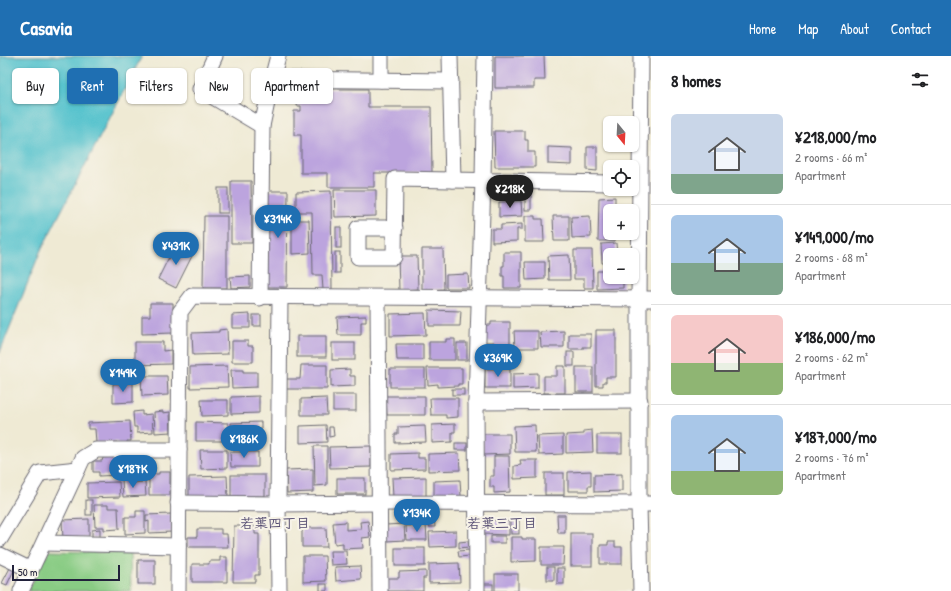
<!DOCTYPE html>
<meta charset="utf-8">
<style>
body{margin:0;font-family:"Patrick Hand","Klee One",sans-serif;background:#f2f2f2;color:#202124;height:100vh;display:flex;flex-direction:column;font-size:15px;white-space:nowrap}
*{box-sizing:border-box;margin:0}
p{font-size:13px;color:#757577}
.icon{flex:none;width:22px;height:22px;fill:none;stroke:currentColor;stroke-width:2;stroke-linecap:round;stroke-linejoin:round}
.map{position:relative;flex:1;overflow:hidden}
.drawer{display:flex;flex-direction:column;background:#fff;width:300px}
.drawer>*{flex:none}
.hud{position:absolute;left:12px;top:12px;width:380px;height:36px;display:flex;gap:8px}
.needle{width:26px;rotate:162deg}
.tools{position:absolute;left:603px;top:60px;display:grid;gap:8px}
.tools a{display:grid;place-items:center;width:36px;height:36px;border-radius:6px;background:#fff;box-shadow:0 1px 3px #0004;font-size:20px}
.scale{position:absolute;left:12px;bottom:10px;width:108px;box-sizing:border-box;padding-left:4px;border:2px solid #22223b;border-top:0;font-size:11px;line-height:14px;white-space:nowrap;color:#22223b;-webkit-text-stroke:3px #f7f3e8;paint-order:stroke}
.price{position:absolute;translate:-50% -34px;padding:0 9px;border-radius:14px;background:#1f6fb2;color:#fff;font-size:13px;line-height:26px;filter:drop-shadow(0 1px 2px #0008)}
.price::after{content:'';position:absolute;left:50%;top:24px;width:12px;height:9px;margin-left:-6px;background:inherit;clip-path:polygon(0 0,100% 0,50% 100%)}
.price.selected{background:#222;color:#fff}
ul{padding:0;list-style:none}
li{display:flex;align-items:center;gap:12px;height:100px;padding:0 20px}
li+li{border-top:1px solid #e0e0e0}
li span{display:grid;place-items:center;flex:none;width:112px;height:80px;border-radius:6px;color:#555}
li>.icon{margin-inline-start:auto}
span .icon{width:48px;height:48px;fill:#fffc;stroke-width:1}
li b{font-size:17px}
h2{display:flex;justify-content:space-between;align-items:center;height:48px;padding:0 20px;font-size:17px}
.chip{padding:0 14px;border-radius:6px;background:#fff;box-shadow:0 1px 3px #0004;font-size:14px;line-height:36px}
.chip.selected{background:#1f6fb2;color:#fff}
header{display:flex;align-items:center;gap:24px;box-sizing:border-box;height:56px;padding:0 20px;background:#1f6fb2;color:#fff}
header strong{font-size:19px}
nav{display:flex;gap:22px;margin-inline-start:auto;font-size:14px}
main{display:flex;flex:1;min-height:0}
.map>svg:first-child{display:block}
</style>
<header>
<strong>Casavia</strong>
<nav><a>Home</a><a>Map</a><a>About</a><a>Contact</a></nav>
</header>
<main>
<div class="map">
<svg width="651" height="535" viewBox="0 0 651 535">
<rect width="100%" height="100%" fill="#f7f3e8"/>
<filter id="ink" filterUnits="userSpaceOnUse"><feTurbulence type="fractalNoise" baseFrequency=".025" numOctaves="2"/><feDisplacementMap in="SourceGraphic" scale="8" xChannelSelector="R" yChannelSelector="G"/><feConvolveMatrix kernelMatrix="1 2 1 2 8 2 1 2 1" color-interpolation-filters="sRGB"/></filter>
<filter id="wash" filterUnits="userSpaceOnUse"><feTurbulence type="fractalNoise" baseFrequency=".012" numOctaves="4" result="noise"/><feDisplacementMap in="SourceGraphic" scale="16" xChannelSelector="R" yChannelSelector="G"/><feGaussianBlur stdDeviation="0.9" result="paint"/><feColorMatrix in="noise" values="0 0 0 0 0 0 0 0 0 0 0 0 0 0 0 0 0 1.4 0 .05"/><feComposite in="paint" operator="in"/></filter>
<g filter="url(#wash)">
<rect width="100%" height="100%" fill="#efead4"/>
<polygon fill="#89cc84" stroke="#567760" points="49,495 130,497 131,535 28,535"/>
<polygon fill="#55c2cd" stroke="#3c7284" points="0,0 142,0 40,196 0,296"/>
<g id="blocks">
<g fill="#bca4de">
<polygon points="495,0 544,0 545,24 534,24 534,32 495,32"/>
<polygon points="297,33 368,33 368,51 431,51 432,117 374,117 374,131 328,131 328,117 301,117 301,79 294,79 294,55 301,55 301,50 297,50"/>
<polygon points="494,75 525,75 525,84 528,84 528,96 535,96 535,111 495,111"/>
<polygon points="548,91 572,92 572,109 548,108"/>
<polygon points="587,91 597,91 597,115 587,114"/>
<polygon points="231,125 251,125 252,187 231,187"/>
<rect x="218" y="132" width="10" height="25"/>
<polygon points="334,134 376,134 376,160 335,161"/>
<polygon points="269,135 288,135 287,231 267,231"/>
<polygon points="331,135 332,234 323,234 322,219 313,219 312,156 296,156 296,136"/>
<rect x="525" y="137" width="6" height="17"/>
<polygon points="615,141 615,155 610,155 610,177 615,177 615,185 598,185 599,142"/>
<polygon points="521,145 522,160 499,161 499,146"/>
<polygon points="204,160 227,160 227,232 203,232"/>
<polygon points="525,160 535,160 535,163 543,163 544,186 525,186"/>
<polygon points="553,160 569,160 569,185 554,185"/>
<polygon points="590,160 591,181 572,182 571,161"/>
<polygon points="292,164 309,164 310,197 292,198"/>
<polygon points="522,168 522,173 517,173 517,185 492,186 492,173 501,173 501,169"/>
<rect x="336" y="171" width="5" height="21"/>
<polygon points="616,187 617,199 610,199 610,207 602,207 601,188"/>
<polygon points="175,189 193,198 176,232 158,223"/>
<polygon points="422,193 443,193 444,233 422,234"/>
<polygon points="574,194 592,194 593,232 584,232 584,223 574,223"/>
<rect x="335" y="196" width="5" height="21"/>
<polygon points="504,196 521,196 521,232 504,232 504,220 502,220 502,210 504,210"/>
<polygon points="569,199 570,224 549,224 548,200"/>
<polygon points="398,200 417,200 418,233 399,234"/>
<polygon points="525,206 545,206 545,223 526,224"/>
<polygon points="597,215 610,215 610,221 623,221 623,232 597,233"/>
<polygon points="468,218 469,232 446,232 446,219"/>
<polygon points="250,220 250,231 231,232 230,221"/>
<polygon points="150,247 173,247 173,277 142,278 142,260 150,260"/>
<polygon points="429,254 461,255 460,270 429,270"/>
<polygon points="425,257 426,279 390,280 390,258"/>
<polygon points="250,258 250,272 232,272 232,259"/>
<rect x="253" y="259" width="8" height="11"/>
<polygon points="366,260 366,266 361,266 361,279 338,279 337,261"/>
<polygon points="491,266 510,266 510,295 494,295 494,286 484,286 484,269 491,269"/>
<polygon points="227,273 228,298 193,299 192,277 219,276 219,274"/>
<polygon points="596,274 616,274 616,321 606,321 606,326 603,326 603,330 596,330"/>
<polygon points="514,275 538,275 538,292 515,292"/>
<polygon points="564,275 564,291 541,291 540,276"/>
<polygon points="569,278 591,278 591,291 583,291 583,293 569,293"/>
<rect x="297" y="280" width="29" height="21"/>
<polygon points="446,283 455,283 455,304 429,304 429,286 446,286"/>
<polygon points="232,285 248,285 248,290 253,290 253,306 232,306"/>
<polygon points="135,286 163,286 163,295 171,294 171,308 135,309"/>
<rect x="332" y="287" width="23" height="17"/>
<rect x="457" y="287" width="10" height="17"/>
<polygon points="396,288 423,288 423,304 397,304"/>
<rect x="567" y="296" width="7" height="14"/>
<polygon points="301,309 327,309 327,333 286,333 286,323 300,323"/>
<polygon points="227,310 228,331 190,332 190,311"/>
<polygon points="557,310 565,310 565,337 544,337 544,320 557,320"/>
<rect x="576" y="311" width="17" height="25"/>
<polygon points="427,312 462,312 462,328 458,328 458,330 438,331 438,328 428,329"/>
<polygon points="350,313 350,320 355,320 355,330 331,331 331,314"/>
<rect x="390" y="313" width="35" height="18"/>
<rect x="485" y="313" width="25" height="19"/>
<polygon points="231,314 243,314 243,316 257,316 257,331 232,332"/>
<polygon points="538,317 538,332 513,333 513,318"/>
<polygon points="141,320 167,320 168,339 142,340"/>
<polygon points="133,327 133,346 113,347 113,328"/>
<rect x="452" y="333" width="12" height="6"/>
<rect x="333" y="339" width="23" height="16"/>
<polygon points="259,340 259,357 231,358 231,341"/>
<polygon points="386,340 425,340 425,359 387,359"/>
<polygon points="326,342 327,359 301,359 301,343"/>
<polygon points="430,342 458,342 458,361 446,362 446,359 431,359"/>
<polygon points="201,344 228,344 228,359 202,360"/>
<polygon points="142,355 142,359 152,358 153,376 137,377 137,371 134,371 133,356"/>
<polygon points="163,355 163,357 170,356 171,376 155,377 154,356"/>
<polygon points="130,365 131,385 127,385 127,388 118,388 117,386 96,387 95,373 88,373 88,367"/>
<polygon points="196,366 228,367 228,385 196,385"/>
<polygon points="261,366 261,385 232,385 231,367"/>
<polygon points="455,368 455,376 452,376 452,386 432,387 432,369"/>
<polygon points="326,369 327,386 300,387 300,370"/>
<polygon points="535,369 536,396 515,396 514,370"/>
<polygon points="425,370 426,386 395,387 395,378 398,378 398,371"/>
<polygon points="329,371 333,371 334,380 329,381"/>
<polygon points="592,374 593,396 566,397 566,379 584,378 584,375"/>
<polygon points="483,378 510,378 510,398 483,399"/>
<polygon points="563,379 563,398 539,399 538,380"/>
<rect x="597" y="379" width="25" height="18"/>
<rect x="455" y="387" width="12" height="7"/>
<polygon points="314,390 327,390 327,429 315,430"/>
<polygon points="371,390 371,411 330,412 329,391"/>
<polygon points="200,394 227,394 227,412 201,413"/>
<polygon points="230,396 258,396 258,411 231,411"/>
<polygon points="418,397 418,402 425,402 425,413 391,414 391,398"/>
<polygon points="459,397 460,414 428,415 428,398"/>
<polygon points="494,400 509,400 510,436 494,437 494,431 490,431 490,420 494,420"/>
<polygon points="119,401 119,419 99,420 99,416 93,416 93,405 102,405 103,402"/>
<polygon points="520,404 537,404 537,422 514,423 514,410 521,409"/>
<polygon points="313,413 313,436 287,437 286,414"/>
<polygon points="591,415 591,430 588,430 588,435 568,435 568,416"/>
<polygon points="159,416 170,416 170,439 149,439 149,424 145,424 145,418 159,418"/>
<rect x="545" y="417" width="19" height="22"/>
<polygon points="622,418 622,435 594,436 594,419"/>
<rect x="231" y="419" width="34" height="21"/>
<polygon points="227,420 228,441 189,441 189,421"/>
<polygon points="426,421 426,440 393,441 392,422"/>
<rect x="337" y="422" width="28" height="16"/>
<polygon points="122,423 132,423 132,427 145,426 146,440 123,441"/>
<polygon points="460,424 461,440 434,441 434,425"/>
<polygon points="119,426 120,441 87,442 87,427"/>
<rect x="86" y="444" width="6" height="15"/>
<polygon points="94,449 108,449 108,452 118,452 119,473 104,474 104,471 95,471"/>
<polygon points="136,455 145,455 145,477 125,478 125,461 136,461"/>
<polygon points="171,458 172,476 149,477 149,465 146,466 146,459"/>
<polygon points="428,459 434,459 435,471 429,471"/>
<polygon points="557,459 565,459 565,477 558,477"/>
<polygon points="89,463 89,482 63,483 62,464"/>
<polygon points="483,464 509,465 509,479 483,478"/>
<polygon points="368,465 370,481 362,482 363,492 343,493 343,487 335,488 333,467 346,466 346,474 361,473 360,466"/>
<rect x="511" y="465" width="8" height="13"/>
<polygon points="404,468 405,484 386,485 386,469"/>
<polygon points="426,469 427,484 407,484 406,470"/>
<polygon points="234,470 255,470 255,478 259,478 259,519 255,519 255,526 233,526"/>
<polygon points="302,472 326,472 327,491 302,491"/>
<polygon points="100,473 100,482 92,482 92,474"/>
<polygon points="197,473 221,473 221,478 227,478 228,491 188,491 188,481 197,481"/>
<polygon points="456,475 456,490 430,491 429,476"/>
<rect x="571" y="477" width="21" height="33"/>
<rect x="491" y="480" width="14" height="7"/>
<polygon points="511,481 522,481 522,483 536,483 536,505 511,506"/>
<polygon points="468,485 469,491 459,492 459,486"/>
<polygon points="608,486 615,486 615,491 622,491 622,508 600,508 600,489 608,489"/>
<polygon points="541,491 564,491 563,509 541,509"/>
<rect x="395" y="492" width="30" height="18"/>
<polygon points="469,494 470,500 459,501 458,495"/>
<polygon points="330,495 346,495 347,508 331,509"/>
<polygon points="303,500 325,500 326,525 303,526"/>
<polygon points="220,501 227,501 227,526 192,526 192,508 209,508 209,505 220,505"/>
<rect x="138" y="504" width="17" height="24"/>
<polygon points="459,507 460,526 429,527 429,508"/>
<polygon points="360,510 361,523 336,525 335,511"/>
<rect x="547" y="511" width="7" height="13"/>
<polygon points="10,512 14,514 7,529 2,527"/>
<rect x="557" y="512" width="7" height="16"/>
<polygon points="426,515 426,522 423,522 423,535 386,535 386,522 399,522 399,516"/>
<rect x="495" y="518" width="23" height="17"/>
<rect x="320" y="528" width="7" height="7"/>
<rect x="483" y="528" width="10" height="7"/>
</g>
</g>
</g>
<g filter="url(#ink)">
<use href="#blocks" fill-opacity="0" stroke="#6a6871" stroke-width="1"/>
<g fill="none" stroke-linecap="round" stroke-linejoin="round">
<defs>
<g id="minor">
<polyline points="215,0 200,33 262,70"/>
<polyline points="381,0 381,24"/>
<polyline points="450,0 453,124 610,127"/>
<polyline points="641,0 639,244 639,449 641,535"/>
<polyline points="272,23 278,0"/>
<polyline points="395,172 358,172 358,201 394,201 395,123 453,124"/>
<polyline points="260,242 262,70 272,23 451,25"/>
<polyline points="378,242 380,535"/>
<polyline points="476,346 640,345"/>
<polyline points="178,447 278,448 379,447 651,448"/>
<polyline points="0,483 40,417 78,413"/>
<polyline points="44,487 178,490"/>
<polyline points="0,499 31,514"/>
<polyline points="21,535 83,402 96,394 179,394"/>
<polyline points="178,535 180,256 192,240 651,243"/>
<polyline points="279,535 278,448 280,242"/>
<polyline points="477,535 476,346 483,124 485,0"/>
</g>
</defs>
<use href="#minor" stroke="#6a6871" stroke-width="17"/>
<use href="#minor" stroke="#fff" stroke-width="15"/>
</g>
</g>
<g text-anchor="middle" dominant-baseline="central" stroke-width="4" stroke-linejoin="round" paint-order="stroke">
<g font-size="14" font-weight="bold" fill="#585074" stroke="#f7f3e8">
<text x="275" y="466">若葉四丁目</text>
<text x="502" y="466">若葉三丁目</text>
</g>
</g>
</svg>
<div class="tools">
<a><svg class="needle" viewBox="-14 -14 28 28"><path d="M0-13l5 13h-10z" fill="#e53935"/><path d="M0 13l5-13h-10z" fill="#757577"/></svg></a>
<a><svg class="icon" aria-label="locate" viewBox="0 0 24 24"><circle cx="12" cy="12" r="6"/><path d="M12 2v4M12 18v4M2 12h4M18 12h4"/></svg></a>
<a>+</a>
<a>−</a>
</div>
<div class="scale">50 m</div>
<b class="price selected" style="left:510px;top:153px">¥218K</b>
<b class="price" style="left:278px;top:183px">¥314K</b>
<b class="price" style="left:176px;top:210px">¥431K</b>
<b class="price" style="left:498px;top:322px">¥369K</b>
<b class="price" style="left:123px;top:337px">¥149K</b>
<b class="price" style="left:244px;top:403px">¥186K</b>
<b class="price" style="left:133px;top:433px">¥187K</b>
<b class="price" style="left:417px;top:477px">¥134K</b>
<div class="hud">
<a class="chip">Buy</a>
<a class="chip selected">Rent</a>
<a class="chip">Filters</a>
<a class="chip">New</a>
<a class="chip">Apartment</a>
</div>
</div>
<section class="drawer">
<h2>8 homes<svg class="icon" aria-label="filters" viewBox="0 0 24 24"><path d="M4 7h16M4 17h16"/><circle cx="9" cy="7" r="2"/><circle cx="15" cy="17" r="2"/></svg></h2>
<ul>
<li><span style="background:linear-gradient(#c9d6e8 75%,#7fa58c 0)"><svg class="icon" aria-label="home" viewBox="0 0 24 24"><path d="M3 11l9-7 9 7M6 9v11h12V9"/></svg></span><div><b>¥218,000/mo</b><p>2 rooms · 66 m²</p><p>Apartment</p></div></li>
<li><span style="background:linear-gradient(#a9c7e8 60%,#7fa58c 0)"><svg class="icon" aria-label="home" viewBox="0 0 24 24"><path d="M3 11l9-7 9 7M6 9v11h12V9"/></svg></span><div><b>¥149,000/mo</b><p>2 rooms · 68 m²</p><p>Apartment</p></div></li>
<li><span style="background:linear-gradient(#f6c9c9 60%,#8fb573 0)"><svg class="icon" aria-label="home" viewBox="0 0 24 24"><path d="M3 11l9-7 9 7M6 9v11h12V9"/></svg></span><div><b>¥186,000/mo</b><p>2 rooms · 62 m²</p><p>Apartment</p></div></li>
<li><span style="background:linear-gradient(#a9c7e8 70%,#8fb573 0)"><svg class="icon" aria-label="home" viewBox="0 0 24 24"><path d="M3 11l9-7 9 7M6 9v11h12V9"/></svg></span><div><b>¥187,000/mo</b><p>2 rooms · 76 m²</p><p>Apartment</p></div></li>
</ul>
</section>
</main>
